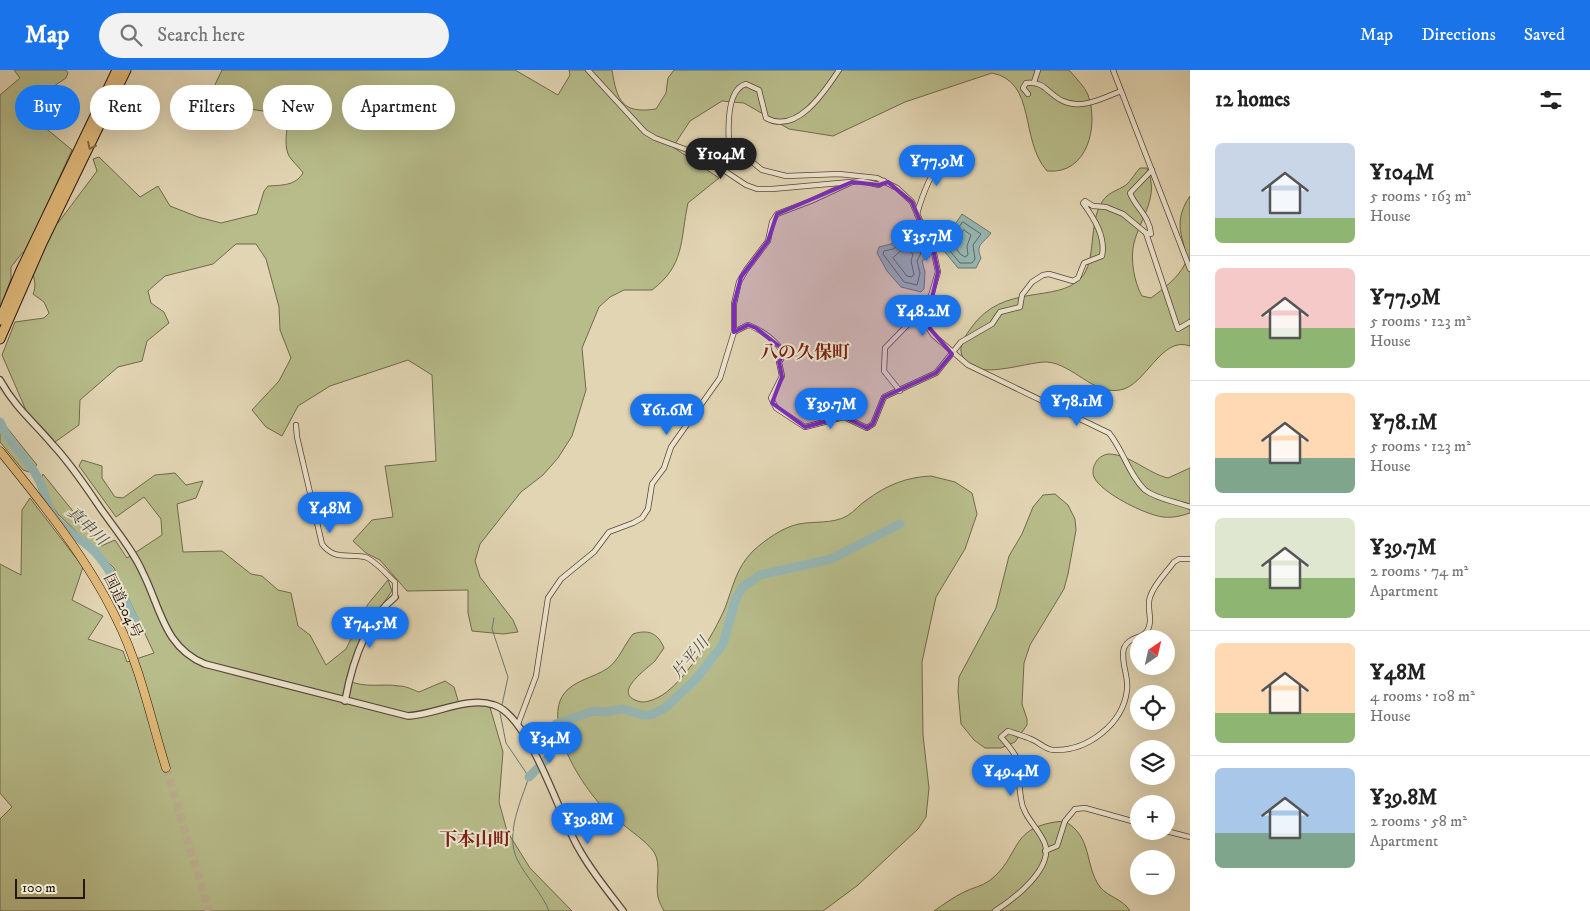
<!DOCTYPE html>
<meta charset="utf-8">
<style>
body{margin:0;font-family:"IM FELL DW Pica","Noto Serif JP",serif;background:#f2f2f2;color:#222;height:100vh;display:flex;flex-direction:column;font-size:19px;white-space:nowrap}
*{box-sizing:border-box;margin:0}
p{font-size:16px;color:#767676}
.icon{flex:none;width:28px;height:28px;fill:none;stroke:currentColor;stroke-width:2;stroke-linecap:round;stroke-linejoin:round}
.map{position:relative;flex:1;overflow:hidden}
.side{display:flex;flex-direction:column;background:#fff;width:400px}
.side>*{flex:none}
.guide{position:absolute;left:15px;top:15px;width:475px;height:45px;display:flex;gap:10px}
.needle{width:32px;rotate:34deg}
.tools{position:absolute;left:1130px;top:560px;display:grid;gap:10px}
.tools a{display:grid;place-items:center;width:45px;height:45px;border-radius:50%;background:#fff;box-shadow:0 5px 20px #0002;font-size:25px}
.scale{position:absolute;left:15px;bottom:12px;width:70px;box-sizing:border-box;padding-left:5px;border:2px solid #27160c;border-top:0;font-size:14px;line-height:18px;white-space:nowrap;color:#27160c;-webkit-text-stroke:4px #ece4ce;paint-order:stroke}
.price{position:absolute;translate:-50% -42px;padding:0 11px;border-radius:18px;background:#1a73e8;color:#fff;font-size:16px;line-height:32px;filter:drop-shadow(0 1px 2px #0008)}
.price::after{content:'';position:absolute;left:50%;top:30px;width:15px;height:11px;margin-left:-8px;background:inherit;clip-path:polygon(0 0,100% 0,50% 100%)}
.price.active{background:#222;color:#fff}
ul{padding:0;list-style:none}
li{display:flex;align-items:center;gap:15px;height:125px;padding:0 25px}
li+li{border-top:1px solid #e0e0e0}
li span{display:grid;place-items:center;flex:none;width:140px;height:100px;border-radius:8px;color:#555}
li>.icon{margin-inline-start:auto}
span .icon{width:60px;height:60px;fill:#fffc;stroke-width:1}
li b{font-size:21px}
h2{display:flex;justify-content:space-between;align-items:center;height:60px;padding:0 25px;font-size:21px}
.chip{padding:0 18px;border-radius:22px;background:#fff;box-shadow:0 5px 20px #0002;font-size:18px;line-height:45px}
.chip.active{background:#1a73e8;color:#fff}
header{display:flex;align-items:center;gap:30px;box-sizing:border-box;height:70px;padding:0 25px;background:#1a73e8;color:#fff}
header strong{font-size:24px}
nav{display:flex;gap:28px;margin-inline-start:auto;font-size:18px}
.search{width:350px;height:45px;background:#f2f2f2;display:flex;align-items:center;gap:12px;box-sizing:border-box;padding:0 18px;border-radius:28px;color:#767676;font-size:19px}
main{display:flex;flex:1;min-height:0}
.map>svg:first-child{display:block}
</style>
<header>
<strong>Map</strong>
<div class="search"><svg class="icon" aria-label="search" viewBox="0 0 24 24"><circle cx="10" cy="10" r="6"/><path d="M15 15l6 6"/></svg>Search here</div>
<nav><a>Map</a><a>Directions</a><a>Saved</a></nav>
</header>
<main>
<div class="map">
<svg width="1190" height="841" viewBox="0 0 1190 841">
<rect width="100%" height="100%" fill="#e2d5b3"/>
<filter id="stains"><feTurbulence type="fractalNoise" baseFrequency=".004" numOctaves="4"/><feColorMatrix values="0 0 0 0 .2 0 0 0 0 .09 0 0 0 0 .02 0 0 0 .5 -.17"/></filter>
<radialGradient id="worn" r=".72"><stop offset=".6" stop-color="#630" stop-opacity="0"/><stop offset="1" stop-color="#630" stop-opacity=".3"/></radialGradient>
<g fill="#b7bc8a" stroke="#6f694b">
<path d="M14 0H66L68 3 66 8 51 18 31 50 48 60 72 80 44 141 58 153 97 101 93 89 99 87 140 127 158 116 170 136 198 147 221 153 257 144 264 121 268 116C282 115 295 116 303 103 299 97 296 95 292 90 284 82 286 68 287 58L263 41 249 39 241 31H228L217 40 209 38 202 44 193 39 190 33 211 23 222 0H515L558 25 570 5 569 0H612C617 31 622 44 656 39L666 23 668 8 674 0H1069C1075 7 1085 17 1088 25 1099 55 1088 105 1047 101 1019 69 1037 12 992 3L905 32 833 66 789 59 744 33 722 31 690 51 673 77 719 108 688 133C680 171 685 195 652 220H624L610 227 599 237 582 278 586 320 572 366 558 388 543 405 521 422 480 474 475 491 480 507 513 550 518 562 503 564 472 561 468 543V520L407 521 380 490 366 483 353 471 372 450 393 447 385 396 436 391 432 305 408 290 330 316 298 336 282 366 266 357 252 340 279 311 291 288 280 260 279 237 266 189 256 174H236L213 194 165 206 148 221 151 233 164 242 169 253 147 271 142 291 118 297 80 330 79 355 55 372 32 354 2 285 15 252 44 248 49 243 44 232 33 224C39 210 29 196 23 182L11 197V209L0 238V25L20 8Z"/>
<path d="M1140 98H1147C1160 127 1141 146 1134 173 1130 189 1134 212 1142 226L1151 228C1163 219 1178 208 1185 194 1190 174 1168 158 1190 126V276C1161 265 1146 316 1120 320 1093 325 1073 294 1047 292 1026 291 967 316 961 282 960 273 966 265 971 258 1003 212 1057 234 1081 208 1097 191 1088 153 1102 132 1108 122 1117 121 1126 115 1131 111 1135 103 1140 98Z"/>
<polygon points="0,349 37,395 29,402 23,400 0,372"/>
<path d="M1108 384C1130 384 1147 403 1168 408L1190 398V443C1181 446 1173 448 1163 447 1146 445 1101 423 1094 407 1092 402 1093 397 1096 392 1098 388 1103 385 1108 384Z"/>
<path d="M82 390 102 396V408L115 427 123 428 155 405 175 403 186 415 203 411 196 428 177 434 183 482 222 481 251 504 262 506 278 520 291 523 298 556 310 565 326 595 346 579 368 534 388 510 392 521C372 549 355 577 346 610 368 619 378 613 400 616 406 616 413 620 419 622L445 611 454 617 460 637 489 634 503 682 499 732 507 761 530 798 572 841H0V749L12 737 0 723V494L21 505 22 440 30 428 83 497 72 530 103 546 88 569 123 581 127 592 154 583 114 498 58 444 38 415 43 404 101 476 115 470 127 488 162 465 161 449 144 427 116 447 79 396Z"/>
<path d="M931 406 955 412 972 423 977 444 965 479 936 527 922 592 923 665 929 718 926 747 918 759 858 815 823 841H664C662 837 659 832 658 827 655 813 662 795 654 782 646 770 619 753 608 742 584 721 543 656 563 625 573 610 594 608 608 598 619 590 624 575 633 564 648 559 658 563 664 578 661 582 658 587 655 591 648 598 614 621 635 630 643 634 650 631 657 628 683 616 714 564 725 538 733 517 736 498 753 481 765 470 783 457 799 454 814 451 833 454 847 446 855 441 860 434 868 429 887 415 907 407 931 406Z"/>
<polygon points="1055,424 1068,435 1075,449 1076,460 1068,504 1064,519 1030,575 1024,593 1022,634 1027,649 1027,655 1015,672 1001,678 985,678 974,670 961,654 958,621 959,607 996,538 1009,486 1022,464 1033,437 1043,425"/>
<path d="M1064 751C1093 766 1084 795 1100 817 1108 827 1123 829 1130 841H934C944 834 954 827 964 822 972 818 982 816 989 811 1023 785 1007 756 1064 751Z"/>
</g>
<g fill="#97b7b5" stroke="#6a7771">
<path d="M962 144 991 163C983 174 975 174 981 188L976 198H958L940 176Z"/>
<polygon points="906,163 930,186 922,191 925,202 924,219 921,222 901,217 887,201 877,183 879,177 891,174"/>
</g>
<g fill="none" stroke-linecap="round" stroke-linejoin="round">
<g stroke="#5f6660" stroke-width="1">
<polygon points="963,152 981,164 973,175 975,189 972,193 960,193 946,176"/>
<polygon points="964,160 971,165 967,176 968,185 965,187 960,184 954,175"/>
<polygon points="906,170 921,183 917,191 920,203 917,215 904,212 883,184 884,181 893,179"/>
<polygon points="905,178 913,184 911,191 914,204 912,207 907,206 893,188"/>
</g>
<g stroke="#6a7771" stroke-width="1">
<polyline points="494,548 492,559 508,607 502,635"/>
<path d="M500 643 506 673 529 707C521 731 505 764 517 789 526 807 542 823 549 841"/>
</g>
<g stroke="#97b7b5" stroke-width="9">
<path d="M0 352C9 376 30 389 40 412 46 426 48 442 59 453 70 464 84 470 95 482 115 504 124 531 138 558"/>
<polyline points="529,707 550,686 546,667 556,654 594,641 606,642 623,639 643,645 651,645 665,638 696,609 723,574 736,528 743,517 760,505 831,489 900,454"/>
</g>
<polyline stroke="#bdaf92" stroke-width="8" stroke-dasharray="8 4" stroke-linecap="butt" points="166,698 209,841"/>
<defs>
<g id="minor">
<polyline points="588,0 645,62 655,68 701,85 746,115 757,119 772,119 862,111 879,115 884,111"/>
<path d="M839 0C825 21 797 65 766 48L759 20 746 14C727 19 728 56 729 73L762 100 786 106 839 104 877 108 897 118 912 132 934 183 938 202 925 246 926 254 933 265 968 295 1109 363C1123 380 1129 405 1145 420 1156 429 1177 432 1190 437"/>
<polyline points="1113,0 1190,199"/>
<polyline points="1034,12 1038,0"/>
<path d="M1028 24 1023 18 1026 13C1046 11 1047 24 1063 31 1082 40 1103 28 1121 21"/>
<path d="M917 144C923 122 931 103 945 85"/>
<path d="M1146 163 1151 164C1149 145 1135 137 1130 123L1152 100"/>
<path d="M734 262 748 255C760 259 779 272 784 285L779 292 782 306 771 328 776 338 805 357 844 347 867 358 873 354 884 327 936 303 961 272 992 254 1000 242 1020 237 1022 225 1032 212 1043 205 1049 204 1073 211 1078 208 1084 193 1102 186C1106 167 1094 148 1083 133L1085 131 1093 136 1106 137 1123 144 1146 163 1178 259 1190 252"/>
<polyline points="900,321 884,301 885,278 920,242 927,240"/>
<path d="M296 355 297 367 322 474C335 491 347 483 365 487 375 490 387 505 395 512V527"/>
<polyline points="518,654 536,606 548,528 561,509 594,482 609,462 633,453 642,448 648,439 652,414 664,398 671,377 720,308 734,262 734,234 739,212 746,200 768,171 772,152 777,144 811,131 852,112"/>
<polyline points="1166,761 1190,767"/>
<polyline points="1045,781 1057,776 1065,751 1075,739 1085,738 1139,753"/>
<path d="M995 841C1014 829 1053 799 1045 774 1039 758 1023 747 1021 729 1015 693 1029 699 1001 667L1008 661C1017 664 1025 666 1033 670 1040 673 1046 680 1054 680 1088 681 1123 654 1127 620 1129 606 1120 591 1124 578 1129 566 1142 569 1147 561 1154 551 1146 538 1150 527 1154 514 1166 503 1174 492L1179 489H1190"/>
</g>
<g id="tertiary">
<path d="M0 310C17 340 32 350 53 375 71 394 86 417 101 439 115 459 133 480 143 503 161 539 164 577 205 594L408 646C435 645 467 626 494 635 530 646 559 746 579 779 591 801 608 821 623 841"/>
<path d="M345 631C352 593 365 551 395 527"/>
</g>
<path id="trunk" d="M0 381C43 434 87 488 117 550 140 596 151 650 166 698"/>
<g id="motorway">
<polyline points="0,250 21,200 117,0"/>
<polyline points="0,269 42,173 126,0"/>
</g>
</defs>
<use href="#minor" stroke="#564636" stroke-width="6"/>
<use href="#tertiary" stroke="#564636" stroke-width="8"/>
<use href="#trunk" stroke="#27160c" stroke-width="9"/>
<use href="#motorway" stroke="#27160c" stroke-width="11"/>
<use href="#minor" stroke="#ece4ce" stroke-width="4.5"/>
<use href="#tertiary" stroke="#ece4ce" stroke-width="5.5"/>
<use href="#trunk" stroke="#e1ba7a" stroke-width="8"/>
<use href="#motorway" stroke="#e1ba7a" stroke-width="9"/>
</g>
<defs><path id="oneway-chevron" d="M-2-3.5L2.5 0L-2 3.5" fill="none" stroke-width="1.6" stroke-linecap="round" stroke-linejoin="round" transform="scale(1.25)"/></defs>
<use stroke="#846843" href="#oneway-chevron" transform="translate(91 76) rotate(116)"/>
<path fill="#7b2cbf" fill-opacity="0.2" stroke="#7b2cbf" stroke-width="4" stroke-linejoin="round" d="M852 112 879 115 888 112 912 132 934 183 938 202 926 254 952 284 936 303 884 327 873 354 867 358 844 347 805 357 772 333 782 307 779 292 785 281 756 258 748 255 734 262V234L741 207 768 171 777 144Z"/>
<g text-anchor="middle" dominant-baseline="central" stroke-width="4" stroke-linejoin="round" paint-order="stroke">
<g font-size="15" fill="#27160c" stroke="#ece4ce">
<text transform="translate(123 536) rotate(64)">国道204号</text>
</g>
<g font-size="16" font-style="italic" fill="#4e4e47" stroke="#ece4ce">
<text transform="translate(87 456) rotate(43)">真申川</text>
<text transform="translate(690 588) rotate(-50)">片平川</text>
</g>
<g font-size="18" font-weight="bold" fill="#7a1f14" stroke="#ece4ce">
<text x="805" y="283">八の久保町</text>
<text x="475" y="770">下本山町</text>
</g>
</g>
<rect width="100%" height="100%" filter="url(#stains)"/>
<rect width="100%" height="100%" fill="url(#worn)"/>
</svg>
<div class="tools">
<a><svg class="needle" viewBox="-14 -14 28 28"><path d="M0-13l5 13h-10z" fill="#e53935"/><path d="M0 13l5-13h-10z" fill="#767676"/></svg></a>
<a><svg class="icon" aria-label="locate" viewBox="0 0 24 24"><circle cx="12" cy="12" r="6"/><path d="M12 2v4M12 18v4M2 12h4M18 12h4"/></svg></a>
<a><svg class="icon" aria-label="layers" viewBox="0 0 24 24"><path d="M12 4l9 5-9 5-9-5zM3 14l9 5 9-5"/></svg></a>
<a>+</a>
<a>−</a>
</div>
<div class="scale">100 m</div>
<b class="price active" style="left:721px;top:110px">¥104M</b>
<b class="price" style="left:937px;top:117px">¥77.9M</b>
<b class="price" style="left:927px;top:192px">¥35.7M</b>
<b class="price" style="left:923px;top:267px">¥48.2M</b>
<b class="price" style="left:1077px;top:357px">¥78.1M</b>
<b class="price" style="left:831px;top:360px">¥39.7M</b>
<b class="price" style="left:667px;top:366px">¥61.6M</b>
<b class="price" style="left:330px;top:464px">¥48M</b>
<b class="price" style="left:370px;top:579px">¥74.5M</b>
<b class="price" style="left:550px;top:694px">¥34M</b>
<b class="price" style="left:1011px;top:727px">¥49.4M</b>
<b class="price" style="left:588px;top:775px">¥39.8M</b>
<div class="guide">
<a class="chip active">Buy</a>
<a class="chip">Rent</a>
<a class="chip">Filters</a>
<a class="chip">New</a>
<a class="chip">Apartment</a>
</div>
</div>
<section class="side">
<h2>12 homes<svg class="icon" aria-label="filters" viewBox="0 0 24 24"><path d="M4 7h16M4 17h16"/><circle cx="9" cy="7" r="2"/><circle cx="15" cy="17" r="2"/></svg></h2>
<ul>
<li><span style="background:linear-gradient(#c9d6e8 75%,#8fb573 0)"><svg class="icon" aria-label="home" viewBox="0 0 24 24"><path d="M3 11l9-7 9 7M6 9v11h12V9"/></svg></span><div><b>¥104M</b><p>5 rooms · 163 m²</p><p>House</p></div></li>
<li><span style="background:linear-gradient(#f6c9c9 60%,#8fb573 0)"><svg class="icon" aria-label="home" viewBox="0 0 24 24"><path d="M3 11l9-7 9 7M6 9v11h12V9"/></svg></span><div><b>¥77.9M</b><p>5 rooms · 123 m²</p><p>House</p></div></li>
<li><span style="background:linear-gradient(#ffd9b3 65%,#7fa58c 0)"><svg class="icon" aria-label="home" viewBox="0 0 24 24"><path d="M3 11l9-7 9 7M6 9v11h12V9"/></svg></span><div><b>¥78.1M</b><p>5 rooms · 123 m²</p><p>House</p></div></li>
<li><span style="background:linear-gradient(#dfe7d0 60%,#8fb573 0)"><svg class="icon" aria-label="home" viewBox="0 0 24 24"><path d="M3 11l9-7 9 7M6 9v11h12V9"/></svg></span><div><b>¥39.7M</b><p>2 rooms · 74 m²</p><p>Apartment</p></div></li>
<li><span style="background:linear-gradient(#ffd9b3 70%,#8fb573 0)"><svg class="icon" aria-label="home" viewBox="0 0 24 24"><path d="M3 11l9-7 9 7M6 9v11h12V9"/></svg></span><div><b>¥48M</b><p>4 rooms · 108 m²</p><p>House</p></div></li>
<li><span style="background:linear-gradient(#a9c7e8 65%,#7fa58c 0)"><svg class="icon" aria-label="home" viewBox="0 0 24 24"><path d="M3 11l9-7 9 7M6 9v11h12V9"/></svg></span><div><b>¥39.8M</b><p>2 rooms · 58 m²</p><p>Apartment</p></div></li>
</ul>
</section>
</main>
